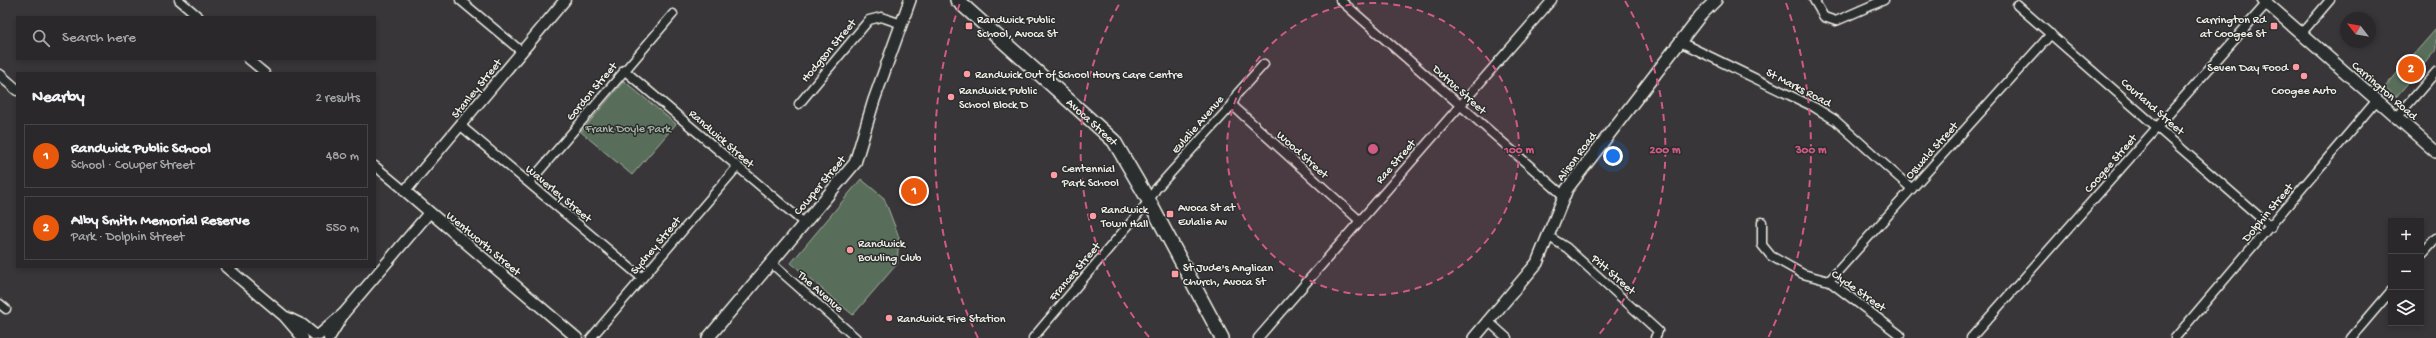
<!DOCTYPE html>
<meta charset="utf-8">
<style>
body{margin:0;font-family:"Gochi Hand",sans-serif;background:#363437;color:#f1f3f6}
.controls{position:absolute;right:12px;bottom:12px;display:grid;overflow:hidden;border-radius:0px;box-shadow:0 2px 6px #0003}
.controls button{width:36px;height:36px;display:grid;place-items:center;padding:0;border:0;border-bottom:1px solid #464447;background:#2a282b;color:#f1f3f6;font:20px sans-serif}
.compass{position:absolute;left:2340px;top:12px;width:36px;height:36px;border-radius:50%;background:#2a282b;box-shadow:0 2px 6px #0003;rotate:301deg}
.you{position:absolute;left:1613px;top:156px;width:14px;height:14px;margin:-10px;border:3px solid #fff;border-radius:50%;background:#1a73e8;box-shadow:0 0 0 6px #1a73e833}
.badge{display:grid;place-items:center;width:26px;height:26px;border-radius:50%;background:#ea580c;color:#fff;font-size:13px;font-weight:700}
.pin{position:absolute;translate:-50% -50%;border:2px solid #fff;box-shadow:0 1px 4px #0006}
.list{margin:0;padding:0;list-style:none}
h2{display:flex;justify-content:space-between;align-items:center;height:52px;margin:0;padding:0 16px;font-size:17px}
h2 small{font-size:13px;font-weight:400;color:#a5a6a9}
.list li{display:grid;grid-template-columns:26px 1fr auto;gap:12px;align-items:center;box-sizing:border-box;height:64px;margin:0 8px 8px;padding:0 8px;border:1px solid #464447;border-radius:0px}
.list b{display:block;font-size:15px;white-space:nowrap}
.list p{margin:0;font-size:13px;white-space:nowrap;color:#a5a6a9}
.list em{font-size:13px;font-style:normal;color:#a5a6a9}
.icon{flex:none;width:22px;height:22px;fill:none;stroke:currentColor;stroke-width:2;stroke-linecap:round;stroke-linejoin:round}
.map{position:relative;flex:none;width:2436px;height:338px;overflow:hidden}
.search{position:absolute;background:#2a282b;box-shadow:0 2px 6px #0003;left:16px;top:16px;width:360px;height:44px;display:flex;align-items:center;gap:10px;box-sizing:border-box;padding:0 14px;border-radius:0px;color:#a5a6a9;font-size:15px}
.panel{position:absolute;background:#2a282b;box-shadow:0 2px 6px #0003;left:16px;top:72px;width:360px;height:196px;border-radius:0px}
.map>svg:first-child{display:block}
.green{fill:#596e5a;stroke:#a6b0a1}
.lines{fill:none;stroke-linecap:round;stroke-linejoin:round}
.minor-casing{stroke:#f4f1e8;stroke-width:11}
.tertiary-casing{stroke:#f4f1e8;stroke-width:13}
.secondary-casing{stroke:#f4f1e8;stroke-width:14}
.primary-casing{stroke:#f4f1e8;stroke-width:16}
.minor{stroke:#2a2d2e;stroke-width:8}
.tertiary{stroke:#2a2d2e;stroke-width:10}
.secondary{stroke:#2a2d2e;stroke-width:11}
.primary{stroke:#2a2d2e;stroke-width:13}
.ring{fill:none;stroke:#d15985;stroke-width:2;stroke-dasharray:7 5}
.poi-dot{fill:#ff9aa2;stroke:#2a2d2e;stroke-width:1.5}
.labels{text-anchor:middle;stroke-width:3;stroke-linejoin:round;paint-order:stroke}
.poi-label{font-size:12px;fill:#f4f1e8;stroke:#2a2d2e;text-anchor:start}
.street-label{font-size:12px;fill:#f4f1e8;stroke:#2a2d2e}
.park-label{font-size:12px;fill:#aeb6a8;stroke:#2a2d2e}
.centre{fill:#d15985;stroke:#2a2d2e;stroke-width:2}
.ring-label{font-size:12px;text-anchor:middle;font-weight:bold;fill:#d15985;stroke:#2a2d2e;stroke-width:3;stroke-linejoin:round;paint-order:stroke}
</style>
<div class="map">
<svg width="2436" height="338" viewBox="0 0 2436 338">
<rect width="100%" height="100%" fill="#383639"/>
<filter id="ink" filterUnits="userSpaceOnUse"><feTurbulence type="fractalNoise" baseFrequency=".025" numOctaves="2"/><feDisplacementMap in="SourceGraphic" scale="8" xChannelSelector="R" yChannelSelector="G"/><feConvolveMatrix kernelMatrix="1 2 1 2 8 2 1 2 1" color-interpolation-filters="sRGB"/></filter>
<g filter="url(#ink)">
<path class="green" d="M2436,29V50L2396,97L2385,87Z
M624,81L676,124L632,175L581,132Z
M861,179L884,198L899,237L897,264L853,315L791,263Z"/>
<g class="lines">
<g class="minor-casing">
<path id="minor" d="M179,0L199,17
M460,0L522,52
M1340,0L1564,196
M1814,0L1824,17L1836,21L1884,0
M2017,5L2271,227
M2301,34L2330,0
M1680,42L1814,107L1835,120L1912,189
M248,59L265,73
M624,70L804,223
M799,104L869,20L881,17L902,24
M1232,105L1359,220
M2397,117L2436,72
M461,126L642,278
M375,166L405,191
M529,183L673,14
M1762,222V245L1771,256L1803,274L1829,281L1900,335
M1548,236L1567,248L1658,331L1655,338
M2421,255L2436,238
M771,263L856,338
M1829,281L2051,34
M0,304L6,309
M1488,321L1507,338
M591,338L737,167
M1033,338L1149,201L1156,189L1232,105L1237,94L1264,64
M1258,338L1552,0
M1971,338L2267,3
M2175,338L2377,100
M2351,338L2391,291"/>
</g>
<g class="tertiary-casing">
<path id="tertiary" d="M565,0L405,191L577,338
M0,75L17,90
M226,267L284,316L303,338
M286,317L303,325L315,335
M319,335L344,313L429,213
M329,338L343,315"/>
</g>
<g class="secondary-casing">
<path id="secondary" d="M2263,0L2436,152
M708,338L855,163L874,100L910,0
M1474,338L1537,263L1567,189L1700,16L1716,0"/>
</g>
<g class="primary-casing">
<g id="primary">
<path id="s1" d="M957,0L1114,141L1149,201L1222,338"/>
</g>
</g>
<use href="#minor" class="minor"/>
<use href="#tertiary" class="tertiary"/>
<use href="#secondary" class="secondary"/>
<use href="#primary" class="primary"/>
</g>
</g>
<circle cx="1373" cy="149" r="146" fill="#d15985" fill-opacity=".12"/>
<g class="ring">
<circle cx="1373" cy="149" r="146"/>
<path d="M1149 337A292 292 0 0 1 1121 1M1625 1A292 292 0 0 1 1597 337"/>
<path d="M978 338A438 438 0 0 1 960 3M1786 3A438 438 0 0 1 1768 338"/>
</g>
<g class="poi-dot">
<rect x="965" y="22" width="8" height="8" rx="2"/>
<rect x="2270" y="22" width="8" height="8" rx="2"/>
<circle cx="2296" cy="67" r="4"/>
<circle cx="967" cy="74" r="4"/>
<circle cx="2304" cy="76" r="4"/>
<circle cx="951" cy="97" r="4"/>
<circle cx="1054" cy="175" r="4"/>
<rect x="1166" y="210" width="8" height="8" rx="2"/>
<circle cx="1093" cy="216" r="4"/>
<circle cx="850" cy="250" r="4"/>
<rect x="1171" y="270" width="8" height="8" rx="2"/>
<circle cx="889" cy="318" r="4"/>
</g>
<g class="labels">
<g class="poi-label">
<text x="977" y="23">Randwick Public<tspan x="977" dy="14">School, Avoca St</tspan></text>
<text x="2266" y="23" text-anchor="end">Carrington Rd<tspan x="2266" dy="14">at Coogee St</tspan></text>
<text x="2288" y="71" text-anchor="end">Seven Day Food</text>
<text x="975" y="78">Randwick Out of School Hours Care Centre</text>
<text x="959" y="94">Randwick Public<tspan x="959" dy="14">School Block D</tspan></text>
<text x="2304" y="94" text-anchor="middle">Coogee Auto</text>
<text x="1062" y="172">Centennial<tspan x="1062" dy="14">Park School</tspan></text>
<text x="1178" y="211">Avoca St at<tspan x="1178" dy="14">Eulalie Av</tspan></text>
<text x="1101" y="213">Randwick<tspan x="1101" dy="14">Town Hall</tspan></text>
<text x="858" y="247">Randwick<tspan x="858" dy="14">Bowling Club</tspan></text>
<text x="1183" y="271">St Jude's Anglican<tspan x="1183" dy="14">Church, Avoca St</tspan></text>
<text x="897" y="322">Randwick Fire Station</text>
</g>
<g class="street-label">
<text transform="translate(828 50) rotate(-50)" y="4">Hodgson Street</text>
<text transform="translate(1799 87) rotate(27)" y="4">St Marks Road</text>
<text transform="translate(476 88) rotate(-51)" y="4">Stanley Street</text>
<text transform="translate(1460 89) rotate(42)" y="4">Dutruc Street</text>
<text transform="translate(2385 90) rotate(41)" y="4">Carrington Road</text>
<text transform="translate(591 91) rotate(-50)" y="4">Gordon Street</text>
<text transform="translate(2153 106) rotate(41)" y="4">Courland Street</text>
<text dy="4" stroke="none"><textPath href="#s1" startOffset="182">Avoca Street</textPath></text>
<text transform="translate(1197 124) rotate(-49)" y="4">Eulalie Avenue</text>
<text transform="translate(722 138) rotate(41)" y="4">Randwick Street</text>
<text transform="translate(1931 150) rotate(-48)" y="4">Oswald Street</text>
<text transform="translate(1303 154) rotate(42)" y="4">Wood Street</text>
<text transform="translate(1576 156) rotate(-53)" y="4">Alison Road</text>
<text transform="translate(1395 161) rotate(-49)" y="4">Rae Street</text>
<text transform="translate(2110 163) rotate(-49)" y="4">Coogee Street</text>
<text transform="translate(819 185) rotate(-50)" y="4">Cowper Street</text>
<text transform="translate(559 193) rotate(40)" y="4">Waverley Street</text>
<text transform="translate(2267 212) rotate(-50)" y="4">Dolphin Street</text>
<text transform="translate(484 243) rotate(40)" y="4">Wentworth Street</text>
<text transform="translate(655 245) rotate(-50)" y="4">Sydney Street</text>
<text transform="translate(1074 271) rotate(-50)" y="4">Frances Street</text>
<text transform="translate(1614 274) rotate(41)" y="4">Pitt Street</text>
<text transform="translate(1859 290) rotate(35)" y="4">Clyde Street</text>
<text transform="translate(821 291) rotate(41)" y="4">The Avenue</text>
</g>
<g class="park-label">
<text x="628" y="132">Frank Doyle Park</text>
</g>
</g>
<circle cx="1373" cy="149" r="6" class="centre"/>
<g class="ring-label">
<text x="1519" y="153">100 m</text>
<text x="1665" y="153">200 m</text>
<text x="1811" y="153">300 m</text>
</g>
</svg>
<div class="controls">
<button>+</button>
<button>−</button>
<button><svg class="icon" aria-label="layers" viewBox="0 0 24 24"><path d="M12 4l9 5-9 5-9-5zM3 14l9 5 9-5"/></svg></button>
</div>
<svg class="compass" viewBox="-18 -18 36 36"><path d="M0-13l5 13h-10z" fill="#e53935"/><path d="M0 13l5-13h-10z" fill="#a5a6a9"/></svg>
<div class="you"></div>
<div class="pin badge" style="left:914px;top:191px">1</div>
<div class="pin badge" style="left:2411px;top:69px">2</div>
<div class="search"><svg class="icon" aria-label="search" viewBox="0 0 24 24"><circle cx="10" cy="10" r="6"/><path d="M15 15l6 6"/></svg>Search here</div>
<section class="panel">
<h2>Nearby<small>2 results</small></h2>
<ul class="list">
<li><span class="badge">1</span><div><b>Randwick Public School</b><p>School · Cowper Street</p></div><em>480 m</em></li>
<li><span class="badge">2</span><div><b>Alby Smith Memorial Reserve</b><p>Park · Dolphin Street</p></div><em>550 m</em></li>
</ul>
</section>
</div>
